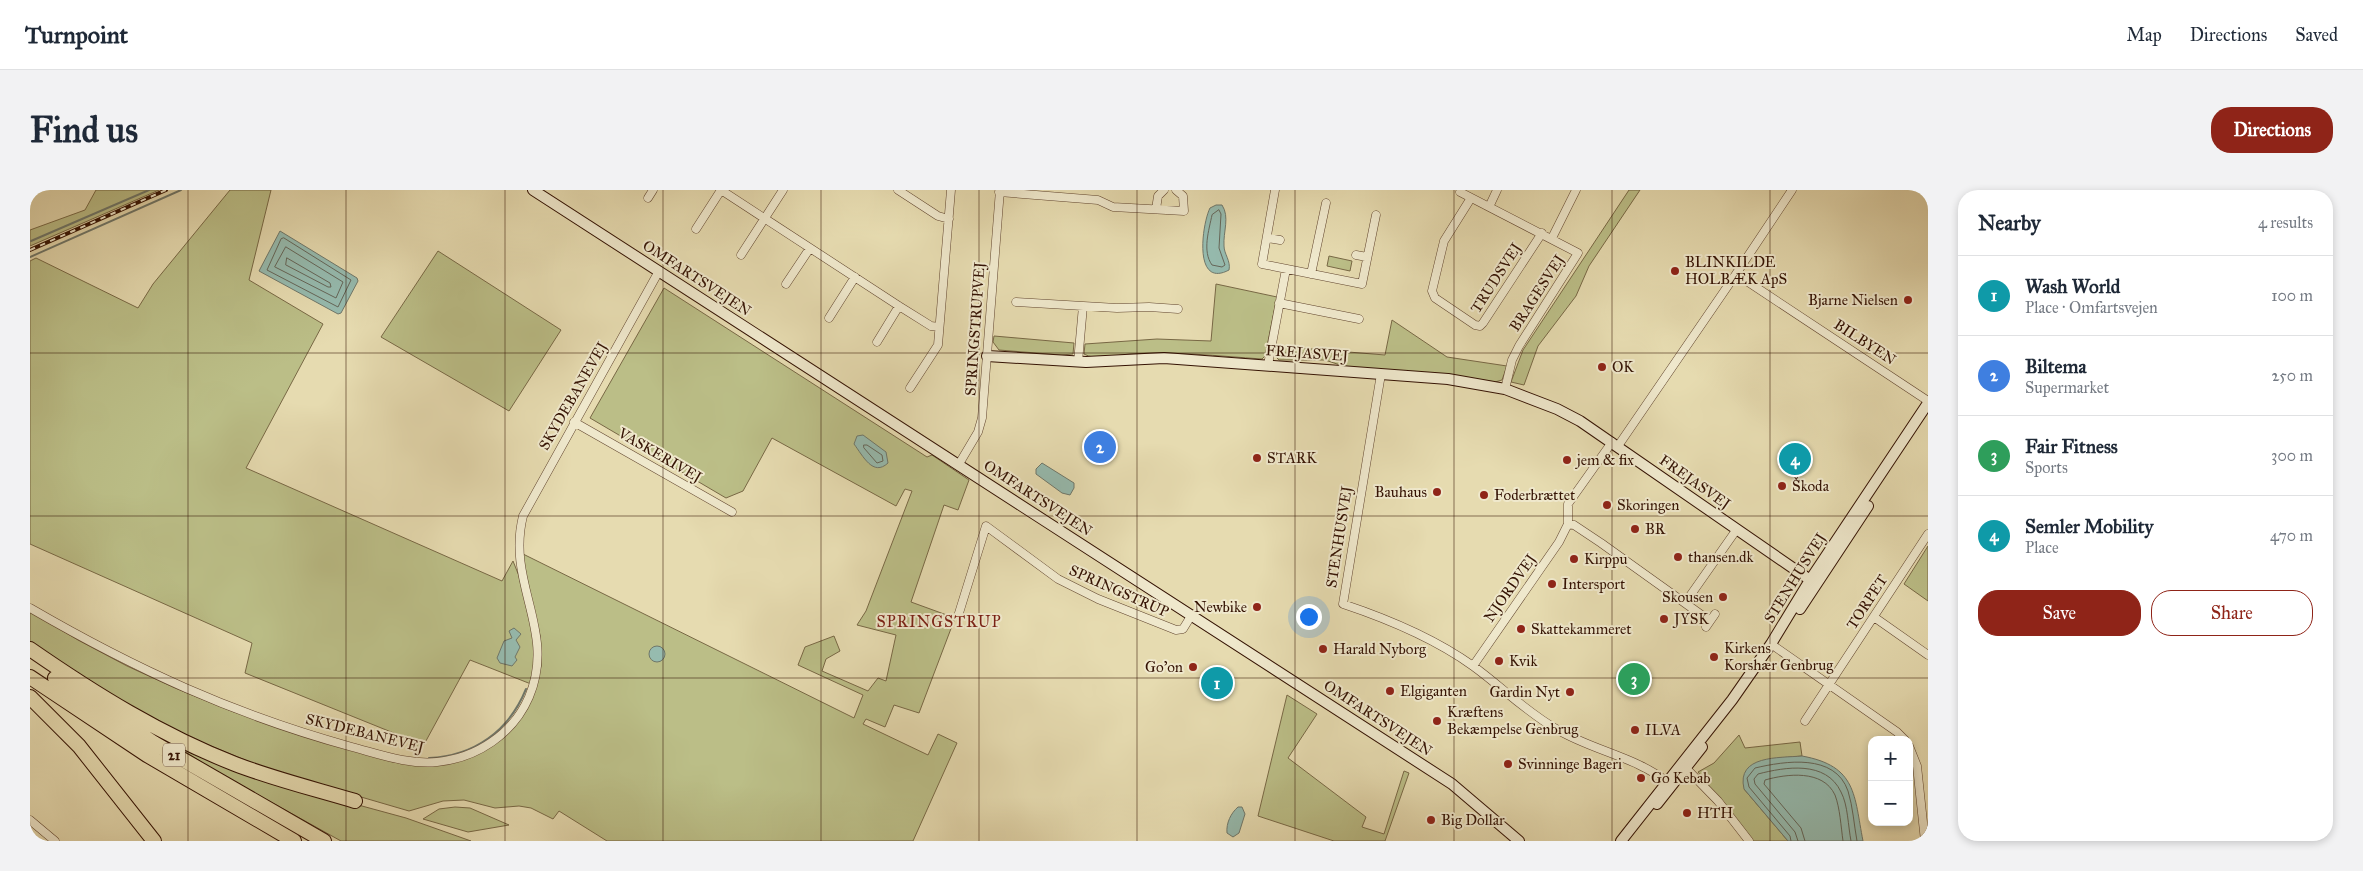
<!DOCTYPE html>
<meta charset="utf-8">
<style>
body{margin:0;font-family:"IM FELL Great Primer",serif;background:#f2f2f3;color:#1f2937}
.controls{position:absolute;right:15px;bottom:15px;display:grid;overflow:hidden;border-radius:10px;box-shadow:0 2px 8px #0003}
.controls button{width:45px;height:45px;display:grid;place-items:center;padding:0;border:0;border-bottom:1px solid #e0e1e3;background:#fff;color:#1f2937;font:25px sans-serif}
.you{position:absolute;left:1278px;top:426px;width:18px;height:18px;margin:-12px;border:4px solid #fff;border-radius:50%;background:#1a73e8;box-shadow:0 0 0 8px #1a73e833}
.badge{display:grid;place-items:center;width:32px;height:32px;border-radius:50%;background:#8f2418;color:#fff;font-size:16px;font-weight:700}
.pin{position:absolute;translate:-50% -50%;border:2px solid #fff;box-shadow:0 1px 5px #0006}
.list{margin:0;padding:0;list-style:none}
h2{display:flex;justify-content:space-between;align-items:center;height:65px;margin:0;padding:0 20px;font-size:21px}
h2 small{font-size:16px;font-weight:400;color:#747a83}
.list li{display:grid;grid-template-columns:32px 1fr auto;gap:15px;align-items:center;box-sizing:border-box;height:80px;padding:0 20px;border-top:1px solid #e0e1e3}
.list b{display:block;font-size:19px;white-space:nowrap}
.list p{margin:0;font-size:16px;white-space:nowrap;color:#747a83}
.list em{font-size:16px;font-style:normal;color:#747a83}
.actions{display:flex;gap:10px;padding:15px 20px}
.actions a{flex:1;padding:11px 0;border:1px solid #8f2418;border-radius:20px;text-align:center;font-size:18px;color:#8f2418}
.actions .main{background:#8f2418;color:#fff}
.map{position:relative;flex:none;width:1898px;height:651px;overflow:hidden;border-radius:20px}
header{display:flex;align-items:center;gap:30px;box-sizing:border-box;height:70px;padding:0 25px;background:#fff;border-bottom:1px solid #e0e1e3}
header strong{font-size:24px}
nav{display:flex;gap:28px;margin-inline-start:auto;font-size:18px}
.intro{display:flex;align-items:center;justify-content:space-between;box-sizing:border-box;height:120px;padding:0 30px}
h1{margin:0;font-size:35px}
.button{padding:12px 22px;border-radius:20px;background:#8f2418;color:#fff;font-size:18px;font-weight:700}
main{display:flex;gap:30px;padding:0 30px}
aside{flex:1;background:#fff;border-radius:20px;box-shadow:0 2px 8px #0003}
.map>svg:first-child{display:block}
.green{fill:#bbbe87;stroke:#786845}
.water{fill:#96bbaf;stroke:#6f776a}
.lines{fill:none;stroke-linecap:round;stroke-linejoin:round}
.shore{stroke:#656659;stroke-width:1}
.stream{stroke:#6f776a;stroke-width:2}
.street-casing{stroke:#60442e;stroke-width:9}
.secondary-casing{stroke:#341203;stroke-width:12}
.highway-casing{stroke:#341203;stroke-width:16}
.street{stroke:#efe8cc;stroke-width:8}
.secondary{stroke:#efe8cc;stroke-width:10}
.highway{stroke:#e6dbb0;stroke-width:14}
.rail-casing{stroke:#341203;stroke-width:4}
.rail{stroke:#efe8cc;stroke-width:2;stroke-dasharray:5.5;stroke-linecap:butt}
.grid{fill:none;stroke:#341203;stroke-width:1;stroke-opacity:0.55}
.poi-dot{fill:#8f2418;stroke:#efe8cc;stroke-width:2}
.labels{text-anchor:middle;stroke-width:4;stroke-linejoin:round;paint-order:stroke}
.shield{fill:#efe8cc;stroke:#6c523f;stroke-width:1}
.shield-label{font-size:14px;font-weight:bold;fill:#341203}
.poi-label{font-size:15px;fill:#341203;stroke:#efe8cc;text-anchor:start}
.street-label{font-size:15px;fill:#341203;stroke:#efe8cc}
.neighbourhood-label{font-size:16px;letter-spacing:1px;fill:#7a1f14;stroke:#efe8cc}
</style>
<header>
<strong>Turnpoint</strong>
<nav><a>Map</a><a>Directions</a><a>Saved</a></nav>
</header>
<div class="intro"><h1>Find us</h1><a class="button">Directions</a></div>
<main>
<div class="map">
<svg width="1898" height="651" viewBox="0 0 1898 651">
<rect width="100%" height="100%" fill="#e6dbb0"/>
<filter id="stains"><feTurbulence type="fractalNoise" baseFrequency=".004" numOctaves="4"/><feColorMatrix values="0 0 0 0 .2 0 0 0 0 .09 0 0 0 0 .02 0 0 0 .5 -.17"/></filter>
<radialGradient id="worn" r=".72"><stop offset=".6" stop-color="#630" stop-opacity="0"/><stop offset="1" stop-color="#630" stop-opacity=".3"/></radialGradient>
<path class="green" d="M66,0H129L0,56V40L55,20Z
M200,0H241L219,90L293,134L216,278L472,391L483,371L489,386L507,462L501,494L440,470L391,560H382L381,550L215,483L222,453L0,354V71L6,68L108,118L123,94Z
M1599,0H1610L1559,76L1546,106L1508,156L1494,195L1481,192L1493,160Z
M408,61L531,140L479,221L351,147Z
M1299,66L1322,71L1320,81L1297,76Z
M1186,94L1247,107L1235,166L1232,169C1188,166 1144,161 1100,164C1088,165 1065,171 1054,164L1055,154L1127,149L1181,151Z
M634,98L897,267L902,265L939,290L928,320L914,315L881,412L925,428L889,523L864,515L855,537L836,529L833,534L898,565L908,544L927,553L883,651H577L529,621L523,629L501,618L489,616L465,618L434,610L413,611L379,621L242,581L149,543L90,510L0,452V421L48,450L97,476L145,498L204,522L401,575L471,548L507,491L511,476L510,446L491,363L824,528L833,505L768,475L775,457L804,446L810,461L796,469L792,481L838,501L848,488L856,491L866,445L827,435L836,421L882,301L875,299L866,316L742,248L713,301L696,308L560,228Z
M1362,130L1417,167L1477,176L1472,190L1465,192L1414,184L1316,177L1295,170H1249L1244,165L1245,156L1355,165Z
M964,146L1044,153L1043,164L1031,165L969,160L963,152Z
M1898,356V411L1874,394Z
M1257,505L1287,524L1258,568L1336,627L1332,637L1354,644L1374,581L1379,583L1355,651H1304L1228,626Z
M108,533L266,598L376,628L441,651H311L194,586Z
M1709,545L1715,558L1770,552L1772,566L1749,568L1714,599L1758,651H1723L1668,582L1684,573Z
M425,617L440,618L479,635L438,642L393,629L409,619Z"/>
<path class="water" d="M1186,15H1192C1200,27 1193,42 1194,56C1194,64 1201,71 1199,80C1163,99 1172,34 1180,18Z
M250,41L327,88L328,91L311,123L308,124L229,81Z
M833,245L856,262L858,273C843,287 833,266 824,254L827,246Z
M1012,273L1044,293V298L1040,305L1032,303L1006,284V279Z
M484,438L491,444L486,450L490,457L485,467L487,470L482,476L470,473L467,468L474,451L482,448L479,441Z
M619 464a8 8 0 1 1 16 0a8 8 0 1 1-16 0Z
M1772,566C1827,576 1824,605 1833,651H1758L1714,599C1706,565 1749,568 1772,566Z
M1208,617H1212L1215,624L1209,643L1203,647L1197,643C1196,633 1201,623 1208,617Z"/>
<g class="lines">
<path class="shore" d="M1189,20L1191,24L1189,58L1195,75L1192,77L1182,75C1172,61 1179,40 1182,25Z
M254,48L321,90L308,117L237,80L251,49Z
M256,57L313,92L306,108L245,77Z
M257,68L300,93L301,97H298L256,75Z
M834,255H837L852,265L853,271L847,273L834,258Z
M1761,651L1760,646L1719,597L1717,588L1725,578C1755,571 1805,563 1818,601C1823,617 1824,635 1827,651
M1768,651L1765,642L1725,594L1724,589L1728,584C1755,577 1796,570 1811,602C1818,615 1818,636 1821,651
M1775,651L1771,638L1734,594L1735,590C1756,584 1793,579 1805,605C1810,618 1811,637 1813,651"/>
<path class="stream" d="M1,51L119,0
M0,67L151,0
M399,568C444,566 479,541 496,499"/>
<g class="street-casing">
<path id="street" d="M691,0L869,116L901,136L909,137
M868,0L908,26L919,29
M1245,0L1232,74L1332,94L1346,25
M969,2L1068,10L1083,17L1154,21L1153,6L1146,0
M1430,2L1548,63L1489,156L1482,170L1475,199
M618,8L623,0
M1441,8L1414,51L1402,101L1405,108L1445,135L1450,136L1453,133L1512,43
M1459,17L1467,0
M1126,19L1128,6L1134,0
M666,39L691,0
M1238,48L1250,50
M1522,48L1546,0
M711,65L753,0
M1326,65L1337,67
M1281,84L1296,13
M1706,84L1762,0
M756,94L780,58
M986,112L1087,118L1119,117L1148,119
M1249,113L1329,129
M799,128L825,87
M847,152L869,116
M1048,172L1053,116
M1238,175L1256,79
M1351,184L1313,414C1358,429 1404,448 1443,476C1472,497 1496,522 1528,540C1564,561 1607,567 1640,594
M880,198L908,155L921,0
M544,232L702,322
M1582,252L1538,314V334L1544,335L1571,353L1680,431
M1588,256L1706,84L1898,211
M929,274L948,242L952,228L970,0
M1655,413L1707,339
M0,418C105,479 205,525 322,557C349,564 379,575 407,572C447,568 483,544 499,507C527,441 476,394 493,326L629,81
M929,423L956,336L1028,389L1068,409L1146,440L1153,439L1161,426
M1844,427L1898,465
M1676,437L1685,424
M1741,454L1867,542L1875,550
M1443,476L1529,352L1538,334
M1775,531L1898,344
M1879,556L1887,576L1895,651
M1652,574L1688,611L1719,651
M0,630L25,651"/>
</g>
<g class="secondary-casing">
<path id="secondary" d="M503,0L1422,594L1489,651
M957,166L1056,172L1134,168L1418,189L1475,199L1527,219L1550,231L1786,394
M1770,419L1838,316
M1627,614L1672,557
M1591,651L1702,510L1741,454L1780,390L1898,213"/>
</g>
<g class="highway-casing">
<path id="highway" d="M0,459C65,504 131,545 205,574C244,589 285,599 325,611
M0,487L117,565L264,651
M25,488L124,553L294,651
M0,507L49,556L124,651"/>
</g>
<use href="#street" class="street"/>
<use href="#secondary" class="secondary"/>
<use href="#highway" class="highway"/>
<g class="rail-casing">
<path id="rail" d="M0,60L136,0"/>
</g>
<use href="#rail" class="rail"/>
</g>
<path class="grid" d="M158,0V651M316,0V651M475,0V651M633,0V651M791,0V651M949,0V651M1107,0V651M1265,0V651M1424,0V651M1582,0V651M1740,0V651M0,163H1898M0,326H1898M0,488H1898"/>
<g class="poi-dot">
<circle cx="1645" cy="81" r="5"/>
<circle cx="1878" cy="110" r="5"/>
<circle cx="1572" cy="177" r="5"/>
<circle cx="1227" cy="268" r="5"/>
<circle cx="1537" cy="270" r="5"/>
<circle cx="1752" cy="296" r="5"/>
<circle cx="1407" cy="302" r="5"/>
<circle cx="1454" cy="305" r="5"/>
<circle cx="1577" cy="315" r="5"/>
<circle cx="1605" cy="339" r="5"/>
<circle cx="1648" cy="367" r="5"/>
<circle cx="1544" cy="369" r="5"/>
<circle cx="1522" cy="394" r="5"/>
<circle cx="1693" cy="407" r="5"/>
<circle cx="1227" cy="417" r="5"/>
<circle cx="1634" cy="429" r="5"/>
<circle cx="1491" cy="439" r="5"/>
<circle cx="1293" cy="459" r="5"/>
<circle cx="1684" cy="467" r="5"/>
<circle cx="1469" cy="471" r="5"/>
<circle cx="1163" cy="477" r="5"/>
<circle cx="1360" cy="501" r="5"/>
<circle cx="1540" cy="502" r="5"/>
<circle cx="1407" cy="531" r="5"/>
<circle cx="1605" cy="540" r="5"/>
<circle cx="1478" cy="574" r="5"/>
<circle cx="1611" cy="588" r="5"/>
<circle cx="1657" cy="623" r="5"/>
<circle cx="1401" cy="630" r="5"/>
</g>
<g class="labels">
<rect class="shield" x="133" y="553.5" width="22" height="23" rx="4"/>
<g class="shield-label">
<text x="144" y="570">21</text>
</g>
<g class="poi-label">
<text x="1655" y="77">BLINKILDE<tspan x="1655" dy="17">HOLBÆK ApS</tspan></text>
<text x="1868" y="115" text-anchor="end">Bjarne Nielsen</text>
<text x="1582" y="182">OK</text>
<text x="1237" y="273">STARK</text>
<text x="1547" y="275">jem &amp; fix</text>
<text x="1762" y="301">Škoda</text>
<text x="1397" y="307" text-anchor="end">Bauhaus</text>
<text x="1464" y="310">Foderbrættet</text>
<text x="1587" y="320">Skoringen</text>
<text x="1615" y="344">BR</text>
<text x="1658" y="372">thansen.dk</text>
<text x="1554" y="374">Kirppu</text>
<text x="1532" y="399">Intersport</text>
<text x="1683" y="412" text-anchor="end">Skousen</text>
<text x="1217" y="422" text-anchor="end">Newbike</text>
<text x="1644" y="434">JYSK</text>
<text x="1501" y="444">Skattekammeret</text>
<text x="1694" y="463">Kirkens<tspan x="1694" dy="17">Korshær Genbrug</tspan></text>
<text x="1303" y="464">Harald Nyborg</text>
<text x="1479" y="476">Kvik</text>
<text x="1153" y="482" text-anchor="end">Go'on</text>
<text x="1370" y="506">Elgiganten</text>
<text x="1530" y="507" text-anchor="end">Gardin Nyt</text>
<text x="1417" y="527">Kræftens<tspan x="1417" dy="17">Bekæmpelse Genbrug</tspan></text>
<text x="1615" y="545">ILVA</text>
<text x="1488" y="579">Svinninge Bageri</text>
<text x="1621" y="593">Go Kebab</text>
<text x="1667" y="628">HTH</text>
<text x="1411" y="635">Big Dollar</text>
</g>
<g class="street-label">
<text transform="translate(667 88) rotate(33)" y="5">OMFARTSVEJEN</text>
<text transform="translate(1466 88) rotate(-57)" y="5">TRUDSVEJ</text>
<text transform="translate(1507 103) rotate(-57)" y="5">BRAGESVEJ</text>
<text transform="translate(945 139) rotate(-86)" y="5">SPRINGSTRUPVEJ</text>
<text transform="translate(1835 152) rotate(33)" y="5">BILBYEN</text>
<text transform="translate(1277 163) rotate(4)" y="5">FREJASVEJ</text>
<text transform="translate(543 206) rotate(-60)" y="5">SKYDEBANEVEJ</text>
<text transform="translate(630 265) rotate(30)" y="5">VASKERIVEJ</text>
<text transform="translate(1665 292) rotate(35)" y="5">FREJASVEJ</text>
<text transform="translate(1008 308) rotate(33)" y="5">OMFARTSVEJEN</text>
<text transform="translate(1309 347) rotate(-81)" y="5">STENHUSVEJ</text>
<text transform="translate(1765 388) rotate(-58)" y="5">STENHUSVEJ</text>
<text transform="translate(1480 398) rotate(-55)" y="5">NJORDVEJ</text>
<text transform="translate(1089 401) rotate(24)" y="5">SPRINGSTRUP</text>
<text transform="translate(1837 412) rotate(-57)" y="5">TORPET</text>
<text transform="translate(1348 528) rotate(33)" y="5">OMFARTSVEJEN</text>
<text transform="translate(335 543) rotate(14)" y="5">SKYDEBANEVEJ</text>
</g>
<g class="neighbourhood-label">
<text x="909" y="437">SPRINGSTRUP</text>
</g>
</g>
<rect width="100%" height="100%" filter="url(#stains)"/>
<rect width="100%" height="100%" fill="url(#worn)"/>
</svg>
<div class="controls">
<button>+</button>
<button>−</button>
</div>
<div class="you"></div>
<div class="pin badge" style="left:1187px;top:493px;background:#0f9aa8">1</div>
<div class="pin badge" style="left:1070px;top:257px;background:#3f7fe0">2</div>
<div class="pin badge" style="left:1604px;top:489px;background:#2e9e5b">3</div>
<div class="pin badge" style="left:1765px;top:269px;background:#0f9aa8">4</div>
</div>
<aside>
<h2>Nearby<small>4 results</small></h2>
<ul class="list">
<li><span class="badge" style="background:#0f9aa8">1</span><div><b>Wash World</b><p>Place · Omfartsvejen</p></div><em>100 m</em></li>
<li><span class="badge" style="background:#3f7fe0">2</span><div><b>Biltema</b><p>Supermarket</p></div><em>250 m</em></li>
<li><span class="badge" style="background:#2e9e5b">3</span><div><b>Fair Fitness</b><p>Sports</p></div><em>300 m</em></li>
<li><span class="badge" style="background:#0f9aa8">4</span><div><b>Semler Mobility</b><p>Place</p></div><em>470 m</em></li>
</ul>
<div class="actions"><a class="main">Save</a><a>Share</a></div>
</aside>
</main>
